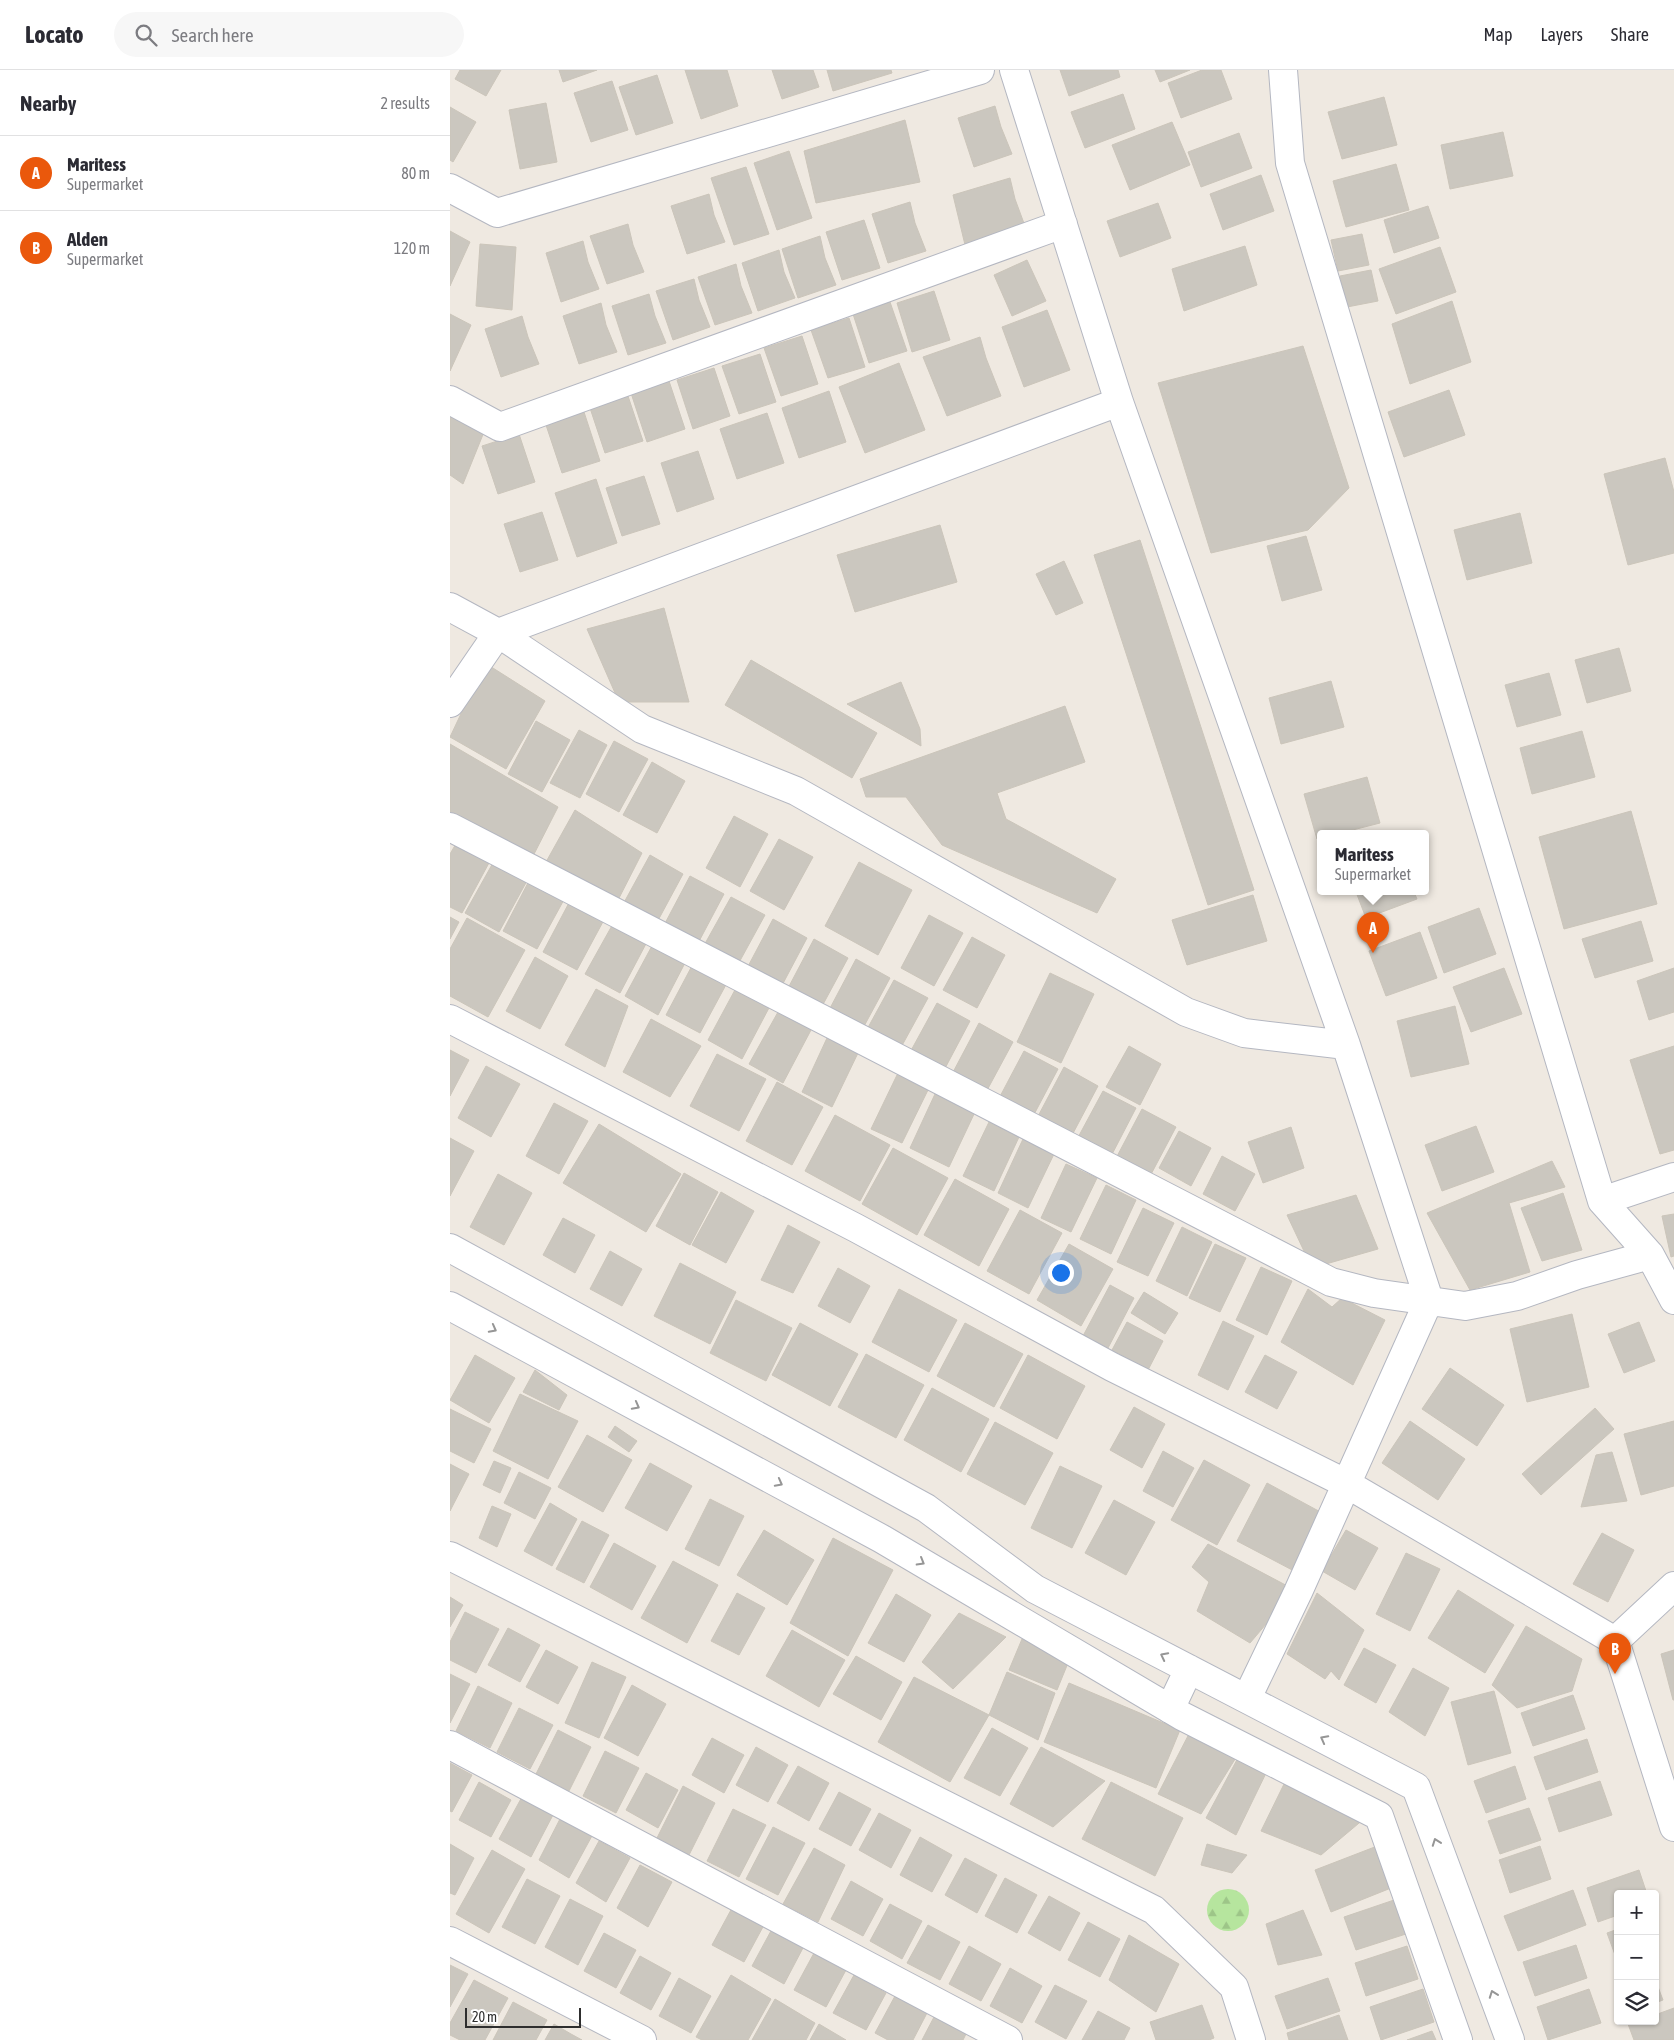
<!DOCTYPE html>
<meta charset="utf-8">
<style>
body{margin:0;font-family:"Asap Condensed",sans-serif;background:#f7f7f7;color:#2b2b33}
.controls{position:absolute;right:15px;bottom:15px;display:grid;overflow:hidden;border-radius:5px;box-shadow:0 1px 4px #0004}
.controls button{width:45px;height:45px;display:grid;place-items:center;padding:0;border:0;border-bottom:1px solid #e1e1e2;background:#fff;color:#2b2b33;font:25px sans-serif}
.scale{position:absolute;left:15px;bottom:12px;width:116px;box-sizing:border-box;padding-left:5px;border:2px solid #2e2e2e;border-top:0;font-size:14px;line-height:18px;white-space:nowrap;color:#2e2e2e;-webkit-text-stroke:4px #fff;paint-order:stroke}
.you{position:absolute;left:610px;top:1202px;width:18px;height:18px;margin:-12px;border:4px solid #fff;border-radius:50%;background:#1a73e8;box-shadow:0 0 0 8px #1a73e833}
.badge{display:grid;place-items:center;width:32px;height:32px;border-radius:50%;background:#ea580c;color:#fff;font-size:16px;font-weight:700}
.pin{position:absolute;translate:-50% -41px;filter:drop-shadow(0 1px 2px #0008)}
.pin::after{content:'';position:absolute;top:26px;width:18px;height:15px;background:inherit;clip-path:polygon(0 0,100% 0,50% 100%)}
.popup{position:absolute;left:867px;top:760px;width:112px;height:65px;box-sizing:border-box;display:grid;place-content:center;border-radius:5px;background:#fff;filter:drop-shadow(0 1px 4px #0005);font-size:16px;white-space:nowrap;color:#7c7c81}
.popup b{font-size:19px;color:#2b2b33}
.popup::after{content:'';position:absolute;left:50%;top:100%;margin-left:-10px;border:10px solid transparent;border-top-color:#fff}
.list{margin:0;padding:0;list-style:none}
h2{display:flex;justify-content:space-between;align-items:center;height:65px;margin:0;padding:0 20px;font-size:21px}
h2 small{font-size:16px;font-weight:400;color:#7c7c81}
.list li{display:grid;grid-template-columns:32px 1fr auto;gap:15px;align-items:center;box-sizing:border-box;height:75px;padding:0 20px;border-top:1px solid #e1e1e2}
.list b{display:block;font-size:19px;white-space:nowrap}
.list p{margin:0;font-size:16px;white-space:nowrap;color:#7c7c81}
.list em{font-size:16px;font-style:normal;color:#7c7c81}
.icon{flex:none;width:28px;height:28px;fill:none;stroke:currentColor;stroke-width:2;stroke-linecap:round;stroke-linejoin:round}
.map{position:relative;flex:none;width:1224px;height:1970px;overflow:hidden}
header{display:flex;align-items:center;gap:30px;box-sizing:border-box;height:70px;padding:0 25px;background:#fff;border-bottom:1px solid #e1e1e2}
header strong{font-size:24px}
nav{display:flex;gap:28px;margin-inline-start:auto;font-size:18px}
.search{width:350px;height:45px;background:#f7f7f7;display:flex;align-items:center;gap:12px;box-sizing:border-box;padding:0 18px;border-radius:28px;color:#7c7c81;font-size:19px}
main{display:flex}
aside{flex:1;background:#fff}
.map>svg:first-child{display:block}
.forest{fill:url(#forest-firs)}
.building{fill:#cbc7bf;stroke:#cbc5ba}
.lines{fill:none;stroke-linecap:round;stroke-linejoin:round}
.minor-casing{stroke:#b4b7c1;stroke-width:30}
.minor{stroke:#fff;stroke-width:28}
.oneway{stroke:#969696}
</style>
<header>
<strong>Locato</strong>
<div class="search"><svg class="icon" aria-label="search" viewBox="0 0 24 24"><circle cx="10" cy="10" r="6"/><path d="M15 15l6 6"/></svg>Search here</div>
<nav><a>Map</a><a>Layers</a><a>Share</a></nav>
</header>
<main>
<aside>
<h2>Nearby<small>2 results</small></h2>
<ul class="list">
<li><span class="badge">A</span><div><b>Maritess</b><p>Supermarket</p></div><em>80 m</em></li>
<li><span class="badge">B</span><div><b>Alden</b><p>Supermarket</p></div><em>120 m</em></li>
</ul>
</aside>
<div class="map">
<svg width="1224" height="1970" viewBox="0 0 1224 1970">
<defs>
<pattern id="forest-firs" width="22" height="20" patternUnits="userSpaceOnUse" patternTransform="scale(1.25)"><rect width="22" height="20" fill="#b6e59e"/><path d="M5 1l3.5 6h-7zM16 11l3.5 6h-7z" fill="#9dc588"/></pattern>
</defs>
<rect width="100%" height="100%" fill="#efe9e1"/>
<path class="forest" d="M757 1840a21 21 0 1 1 42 0a21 21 0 1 1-42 0Z"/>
<path class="building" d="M10,0H51L36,26L5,9Z
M109,0H147L113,12Z
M235,0H277L288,36L251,49Z
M322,0H363L369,17L332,29Z
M377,0H441L442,3L383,21Z
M610,0H668L670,7L619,26Z
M705,0H740L710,12Z
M752,0H771L782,29L731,48L718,13Z
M207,5L223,53L186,65L169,17Z
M162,11L178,60L141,72L124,23Z
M673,24L685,59L635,78L621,42Z
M934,27L947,75L892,89L878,42Z
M96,33L107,92L70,99L59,40Z
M545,36L551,57L562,84L524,97L508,48Z
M0,37L26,52L3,92L0,90Z
M455,50L470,112L366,133L354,81Z
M722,52L740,95L680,120L662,75Z
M1053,62L1063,106L1000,119L991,75Z
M789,63L802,98L751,117L738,82Z
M339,81L362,148L327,160L304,93Z
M946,94L959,140L896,157L883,111Z
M296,97L319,164L284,175L261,108Z
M811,105L824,141L773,160L760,124Z
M560,108L565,129L575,156L516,179L503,125Z
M259,124L264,145L275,172L237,184L221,136Z
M460,132L465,153L476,181L438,193L422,144Z
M708,133L721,168L670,187L657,151Z
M978,136L989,168L944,183L934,150Z
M414,150L430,198L392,210L376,162Z
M178,154L183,175L194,202L157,214L140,166Z
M0,161L20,172L0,216Z
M912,164L919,195L888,201L881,170Z
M370,166L375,188L386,215L348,228L332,179Z
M133,171L138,192L149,219L111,232L96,183Z
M30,174L66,177L62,240L26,236Z
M795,176L807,215L734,241L722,199Z
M990,177L1006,222L946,244L929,199Z
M329,180L334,202L345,228L308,241L292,193Z
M577,190L596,231L562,246L544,205Z
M286,194L291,216L302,243L265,255L248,207Z
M921,200L928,231L897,237L890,206Z
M244,209L249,230L260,257L223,270L206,221Z
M484,221L500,270L462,282L447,233Z
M199,224L205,246L216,273L178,285L162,236Z
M1002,231L1021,292L960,314L942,254Z
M440,232L457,281L419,293L403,244Z
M151,233L156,255L167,282L129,294L113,246Z
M597,240L620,300L574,317L552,257Z
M0,244L21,255L0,301Z
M72,246L78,267L89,294L51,307L35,259Z
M399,248L415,297L378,308L361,260Z
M352,266L368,314L331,326L314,278Z
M530,267L536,288L551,326L497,346L473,287Z
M853,276L899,418L858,460L761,483L708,313Z
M310,284L326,332L289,344L272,296Z
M449,293L475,360L415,383L389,317Z
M264,298L280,346L243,359L227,310Z
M219,311L235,359L197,372L181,323Z
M999,320L1015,365L954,387L938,342Z
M379,321L396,372L349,388L332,338Z
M177,323L193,371L155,383L139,335Z
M134,342L150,391L112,403L96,355Z
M317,343L334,393L287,409L270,359Z
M0,345L36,357L13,414L0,405Z
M69,364L85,412L48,424L32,376Z
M248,381L264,429L227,442L211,393Z
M1215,388L1224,422V483L1178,495L1154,404Z
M194,406L210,454L172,466L156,418Z
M146,409L167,473L127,487L105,423Z
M92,442L108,490L70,502L54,454Z
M1070,443L1082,493L1017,510L1004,460Z
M490,455L507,512L405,542L387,485Z
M856,466L872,520L832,531L817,476Z
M690,470L804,820L758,835L644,485Z
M614,491L633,533L606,545L586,504Z
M214,538L239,632H169L137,559Z
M1169,578L1181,621L1137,633L1125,590Z
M301,590L427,663L402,708L275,635Z
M35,593L95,631L56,699L0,667Z
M1099,603L1111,645L1067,657L1055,615Z
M881,611L894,657L831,674L819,628Z
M451,612L470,659L471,676L397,634Z
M615,636L635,692L547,723L556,749L666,809L647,843L492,775L456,727H416L410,709Z
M86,651L120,670L92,722L58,704Z
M129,660L157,675L130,728L100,713Z
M1132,661L1145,707L1082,724L1070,678Z
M164,671L198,689L169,742L136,724Z
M0,674L108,737L81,790L0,743Z
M202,692L235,711L207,763L173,745Z
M917,707L930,753L887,764H870V769H867L854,724Z
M125,740L192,783L166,834L96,792Z
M1181,741L1207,834L1114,859L1089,767Z
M284,746L318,764L290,817L256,798Z
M329,769L363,787L334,840L300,821Z
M7,772L40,791L12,843L0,837V784Z
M200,785L233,804L205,856L171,838Z
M44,791L78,809L49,862L15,843Z
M409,792L462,820L428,885L375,856Z
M240,806L274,824L246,877L212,859Z
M81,807L116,826L87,879L53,861Z
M906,822H964L967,829L916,848Z
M803,825L817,871L737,895L722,850Z
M281,827L315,845L286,898L252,879Z
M121,829L155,848L127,900L93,882Z
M1029,838L1046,884L994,903L978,857Z
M479,845L513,863L484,916L451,898Z
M0,847L9,852L0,869Z
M17,848L75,880L38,947L0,926V879Z
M323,849L357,868L329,921L295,902Z
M1191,851L1203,891L1145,908L1132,869Z
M164,852L198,870L170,923L135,904Z
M970,862L987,908L936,926L919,881Z
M522,867L555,885L527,938L493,920Z
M364,869L398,888L370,940L336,922Z
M203,874L236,891L208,945L175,926Z
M85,887L118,906L90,959L56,941Z
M406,889L440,908L412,960L378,942Z
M244,892L278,911L250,963L216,945Z
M1054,898L1072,944L1021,962L1003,917Z
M1224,898V942L1199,950L1187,911Z
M600,903L644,924L611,993L567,972Z
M444,910L478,928L449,981L415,963Z
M286,918L320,936L292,989L258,970Z
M146,919L178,936L155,997L115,975Z
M487,933L520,951L492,1004L458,986Z
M1005,936L1019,994L961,1007L947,951Z
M328,942L361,960L333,1013L299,994Z
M201,949L251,976L220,1027L173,1002Z
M529,953L563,972L535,1024L501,1006Z
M377,968L408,983L382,1037L352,1022Z
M679,976L711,994L690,1035L656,1017Z
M1224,976V1080L1210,1084L1180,990Z
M0,980L19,990L0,1026Z
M574,981L608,999L580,1052L546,1034Z
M267,984L316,1009L289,1061L240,1036Z
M36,996L70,1014L41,1067L8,1048Z
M614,997L648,1016L620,1069L586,1050Z
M447,1005L478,1020L452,1073L421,1059Z
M327,1012L373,1037L342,1095L296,1071Z
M653,1021L686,1038L658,1092L625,1073Z
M485,1024L525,1042L499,1097L460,1078Z
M104,1033L138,1051L109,1104L76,1086Z
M692,1039L726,1057L698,1110L664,1092Z
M385,1045L440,1075L410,1131L355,1101Z
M539,1052L569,1067L544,1121L513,1106Z
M149,1054L231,1104L196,1162L113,1113Z
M1026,1056L1044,1102L992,1121L975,1075Z
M841,1057L854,1098L813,1113L798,1072Z
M729,1061L761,1078L741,1116L709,1098Z
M0,1068L24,1081L0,1126Z
M573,1069L604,1084L578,1138L548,1123Z
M443,1078L498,1108L467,1165L412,1134Z
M772,1086L805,1104L785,1141L753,1124Z
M1102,1091L1115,1117L1059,1133L1080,1202L1020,1220L977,1143Z
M616,1094L647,1108L621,1162L591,1148Z
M234,1103L268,1122L240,1175L206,1156Z
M48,1104L82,1123L54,1175L20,1157Z
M505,1109L559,1139L529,1196L474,1165Z
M656,1115L686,1130L661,1184L630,1169Z
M271,1122L304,1141L276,1193L242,1175Z
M1113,1123L1132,1180L1092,1191L1071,1138Z
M906,1125L928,1179L862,1198L837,1145Z
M693,1138L724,1153L698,1206L667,1192Z
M570,1140L612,1163L579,1224L537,1201Z
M1224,1144V1186L1221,1187L1212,1146Z
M113,1148L145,1165L125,1203L93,1185Z
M338,1155L370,1172L343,1223L311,1210Z
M732,1157L762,1172L737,1226L706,1211Z
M619,1174L663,1199L631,1256L587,1230Z
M765,1174L796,1188L770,1242L739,1228Z
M160,1181L192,1199L172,1236L140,1219Z
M230,1193L286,1222L260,1274L204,1246Z
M811,1197L842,1211L817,1265L786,1250Z
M388,1198L420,1216L400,1253L368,1236Z
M660,1215L684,1228L658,1278L633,1266Z
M449,1219L507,1250L479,1302L422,1272Z
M858,1219L882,1237L892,1228L935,1250L903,1315L831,1272Z
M694,1222L728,1243L715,1264L681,1243Z
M286,1230L342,1258L316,1311L260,1283Z
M1122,1244L1139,1317L1077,1332L1060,1259Z
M773,1251L804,1266L778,1320L748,1305Z
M677,1252L713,1271L698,1300L662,1280Z
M1189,1252L1205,1291L1174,1303L1158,1264Z
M350,1253L408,1284L380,1336L322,1305Z
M515,1253L573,1284L544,1337L487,1306Z
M416,1284L474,1315L446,1368L388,1337Z
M25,1285L65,1308L39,1353L0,1330Z
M578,1285L635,1316L607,1369L550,1338Z
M815,1285L847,1302L827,1339L795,1322Z
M1000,1298L1054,1335L1027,1376L972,1339Z
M85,1300L117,1325L109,1340L73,1322Z
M482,1318L539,1349L511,1402L454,1370Z
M70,1324L128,1351L98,1409L43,1381Z
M684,1337L715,1354L692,1398L660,1380Z
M1145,1338L1164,1359L1091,1425L1072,1404Z
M0,1339L41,1359L24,1393L0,1381Z
M960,1351L1015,1389L988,1430L932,1393Z
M1224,1351V1416L1191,1425L1174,1364Z
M545,1352L603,1383L575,1435L517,1404Z
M165,1356L187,1371L179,1382L158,1367Z
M137,1365L182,1390L153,1442L108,1417Z
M713,1381L744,1398L723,1437L693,1421Z
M1162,1382L1177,1431L1131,1437L1146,1385Z
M754,1390L800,1415L767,1475L721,1450Z
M44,1391L61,1398L50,1423L33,1415Z
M200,1393L242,1416L217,1461L175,1438Z
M0,1394L19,1404L0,1441Z
M610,1396L652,1416L622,1478L581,1458Z
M69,1402L101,1418L85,1449L54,1433Z
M817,1413L876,1445L846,1502L787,1471Z
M260,1429L294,1446L269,1496L235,1479Z
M664,1430L705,1452L676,1505L635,1483Z
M100,1433L127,1449L102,1496L74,1481Z
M42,1436L61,1444L47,1477L29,1468Z
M132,1451L159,1465L134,1513L106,1499Z
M314,1460L364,1490L337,1535L287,1505Z
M896,1460L928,1478L905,1520L872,1501Z
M1152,1463L1184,1480L1158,1532L1123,1514Z
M383,1468L443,1500L398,1586L340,1553Z
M164,1473L206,1496L182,1540L140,1517Z
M758,1474L845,1520L800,1573L747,1541L759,1512L742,1497Z
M956,1483L990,1499L960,1561L926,1544Z
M223,1491L268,1515L237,1573L191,1548Z
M1008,1520L1064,1555L1035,1603L978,1568Z
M287,1523L315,1538L289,1585L261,1571Z
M867,1523L914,1560L889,1610L881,1601L875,1609L837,1584Z
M446,1524L481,1545L454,1592L418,1573Z
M0,1527L13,1535L0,1557Z
M15,1542L49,1559L26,1603L0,1590V1572Z
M509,1543L556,1567L503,1619L472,1592Z
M1076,1556L1132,1589L1122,1621L1067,1638L1042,1615Z
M58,1558L90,1575L70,1612L38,1595Z
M342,1560L395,1590L369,1637L316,1606Z
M572,1569L618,1593L607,1620L559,1600Z
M914,1578L946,1595L926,1633L894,1615Z
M96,1580L128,1597L108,1634L76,1617Z
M1224,1580V1630H1223L1211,1584Z
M406,1586L452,1612L431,1650L383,1624Z
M142,1592L176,1607L149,1668L115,1653Z
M963,1598L999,1618L975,1666L939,1642Z
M557,1602L605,1623L588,1670L539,1645Z
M0,1604L20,1614L0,1653Z
M464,1607L539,1645L500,1712L428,1672Z
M619,1613L730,1660L706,1718L594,1672Z
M182,1615L216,1634L188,1686L154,1668Z
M28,1616L62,1633L40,1678L6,1661Z
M1044,1621L1061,1683L1018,1695L1001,1632Z
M1123,1625L1135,1659L1083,1676L1071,1643Z
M69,1638L103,1655L80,1699L47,1682Z
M542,1658L578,1678L550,1726L514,1708Z
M108,1660L141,1677L119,1721L86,1704Z
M741,1660L787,1686L751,1744L708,1724Z
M262,1668L294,1685L274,1723L242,1705Z
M1137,1669L1148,1702L1096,1720L1084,1687Z
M306,1677L338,1695L318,1732L286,1715Z
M591,1677L655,1711L603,1757L560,1734Z
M155,1681L189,1698L166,1743L133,1726Z
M790,1684L819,1697L786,1765L756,1748Z
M0,1693L22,1705L2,1742L0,1741Z
M348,1696L379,1713L359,1751L327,1733Z
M1065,1696L1076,1729L1036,1743L1024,1711Z
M196,1703L228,1720L208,1758L176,1740Z
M836,1710L921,1743L871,1785L811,1761Z
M1150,1711L1162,1745L1109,1762L1098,1728Z
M29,1712L61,1730L41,1767L9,1750Z
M661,1712L733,1748L705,1806L632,1769Z
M233,1716L265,1733L239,1785L207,1768Z
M389,1722L421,1739L401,1776L369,1759Z
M73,1725L104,1743L81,1787L49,1769Z
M1079,1738L1091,1770L1050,1784L1038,1751Z
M283,1739L316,1755L289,1807L257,1791Z
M429,1743L461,1760L441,1798L409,1780Z
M111,1747L143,1764L119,1808L89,1790Z
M323,1757L355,1773L328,1825L296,1809Z
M470,1767L502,1785L482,1822L450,1805Z
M149,1771L180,1788L156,1832L126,1813Z
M935,1773L951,1814L881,1842L865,1800Z
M0,1774L24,1788L5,1825L0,1823Z
M757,1774L797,1785L782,1803L751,1795Z
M1090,1776L1101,1809L1060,1823L1049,1790Z
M364,1778L395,1795L368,1852L333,1834Z
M42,1780L75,1799L39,1863L6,1844Z
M515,1788L547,1805L527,1843L495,1825Z
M190,1795L222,1812L198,1857L167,1838Z
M1189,1800L1197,1824H1168V1845L1148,1852L1137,1818Z
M555,1808L587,1825L567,1863L535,1846Z
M77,1809L110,1826L85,1874L52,1857Z
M401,1811L433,1829L413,1866L381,1849Z
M1123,1820L1136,1855L1068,1881L1054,1846Z
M599,1826L630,1843L610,1881L578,1863Z
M120,1829L153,1846L128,1895L95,1877Z
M947,1829L959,1863L906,1880L894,1847Z
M440,1834L472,1851L452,1889L420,1871Z
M282,1838L314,1855L294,1892L262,1875Z
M853,1840L872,1885L828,1895L816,1854Z
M638,1852L670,1869L650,1907L618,1890Z
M478,1855L510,1872L490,1910L457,1893Z
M322,1859L354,1876L334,1914L302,1896Z
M1168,1859V1893L1157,1863Z
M154,1863L186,1880L166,1918L134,1901Z
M679,1865L729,1894L706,1942L659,1910Z
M1126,1875L1137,1908L1085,1926L1073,1892Z
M519,1876L551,1894L531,1931L499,1914Z
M957,1876L968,1909L916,1926L905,1893Z
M364,1883L396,1900L376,1937L344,1920Z
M190,1886L221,1903L201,1940L170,1923Z
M0,1895L18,1904L0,1937Z
M560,1898L592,1916L572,1953L540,1936Z
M281,1905L321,1929L298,1970H252L246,1967Z
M404,1905L436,1923L416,1960L383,1943Z
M229,1908L261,1926L241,1963L209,1946Z
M878,1908L890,1941L837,1959L825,1926Z
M1205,1909L1213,1930L1205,1933Z
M24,1910L58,1928L35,1970H10L0,1965V1953Z
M605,1915L637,1931L616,1969L585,1952Z
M973,1919L984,1952L931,1970L920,1937Z
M1139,1919L1151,1953L1098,1970L1087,1937Z
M445,1926L477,1943L463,1970H438L425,1963Z
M325,1929L365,1953L356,1970H302Z
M63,1932L97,1950L86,1970H43Z
M752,1935L764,1968L759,1970H706L700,1952Z
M1224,1938V1970H1184L1178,1954L1186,1951H1205V1945Z
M648,1941L680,1958L674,1970H632Z
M889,1945L898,1970H839L837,1963Z
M484,1947L516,1964L513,1970H472Z
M104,1954L121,1964L132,1970H95Z
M369,1954L396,1970H360Z
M982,1961L986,1970H957Z"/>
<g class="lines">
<g class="minor-casing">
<path id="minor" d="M564,0L669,332L896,975L979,1230L848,1522L797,1628
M0,118L47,143L530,0
M0,330L50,357L613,154
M0,537L48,563L192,659L346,721L736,942L794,963L896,975
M0,633L48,563L669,332
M0,757L881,1212L924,1223L1015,1236L1067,1226L1127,1205L1200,1185L1152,1131L840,93L833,0
M0,949L406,1158L662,1297L897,1414L1165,1571L1224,1757
M1152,1131L1224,1107
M0,1178L476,1438L585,1519L966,1717L1060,1970
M1200,1185L1224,1230
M0,1236L432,1469L732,1646L929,1746L1008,1970
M0,1486L704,1840L784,1917L801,1970
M1165,1571L1224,1516
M720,1639L739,1599
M0,1675L558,1970
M0,1871L192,1970"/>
</g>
<use href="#minor" class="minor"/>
</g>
<defs><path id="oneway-chevron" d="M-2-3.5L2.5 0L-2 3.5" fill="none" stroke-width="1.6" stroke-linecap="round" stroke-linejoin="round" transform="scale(1.25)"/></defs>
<g class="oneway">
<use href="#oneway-chevron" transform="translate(43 1259) rotate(28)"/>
<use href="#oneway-chevron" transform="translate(186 1336) rotate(28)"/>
<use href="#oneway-chevron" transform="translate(329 1413) rotate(28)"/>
<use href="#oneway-chevron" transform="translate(471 1492) rotate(30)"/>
<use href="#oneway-chevron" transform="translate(714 1586) rotate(-153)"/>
<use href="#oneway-chevron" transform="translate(874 1669) rotate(-152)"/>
<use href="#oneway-chevron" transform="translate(986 1772) rotate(-110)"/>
<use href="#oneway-chevron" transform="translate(1043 1924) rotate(-110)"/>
</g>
</svg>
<div class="controls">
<button>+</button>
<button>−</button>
<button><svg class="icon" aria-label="layers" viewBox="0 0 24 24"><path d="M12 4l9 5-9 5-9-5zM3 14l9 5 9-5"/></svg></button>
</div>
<div class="scale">20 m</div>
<div class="you"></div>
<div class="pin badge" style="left:923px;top:883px">A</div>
<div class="popup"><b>Maritess</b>Supermarket</div>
<div class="pin badge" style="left:1165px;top:1604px">B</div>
</div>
</main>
